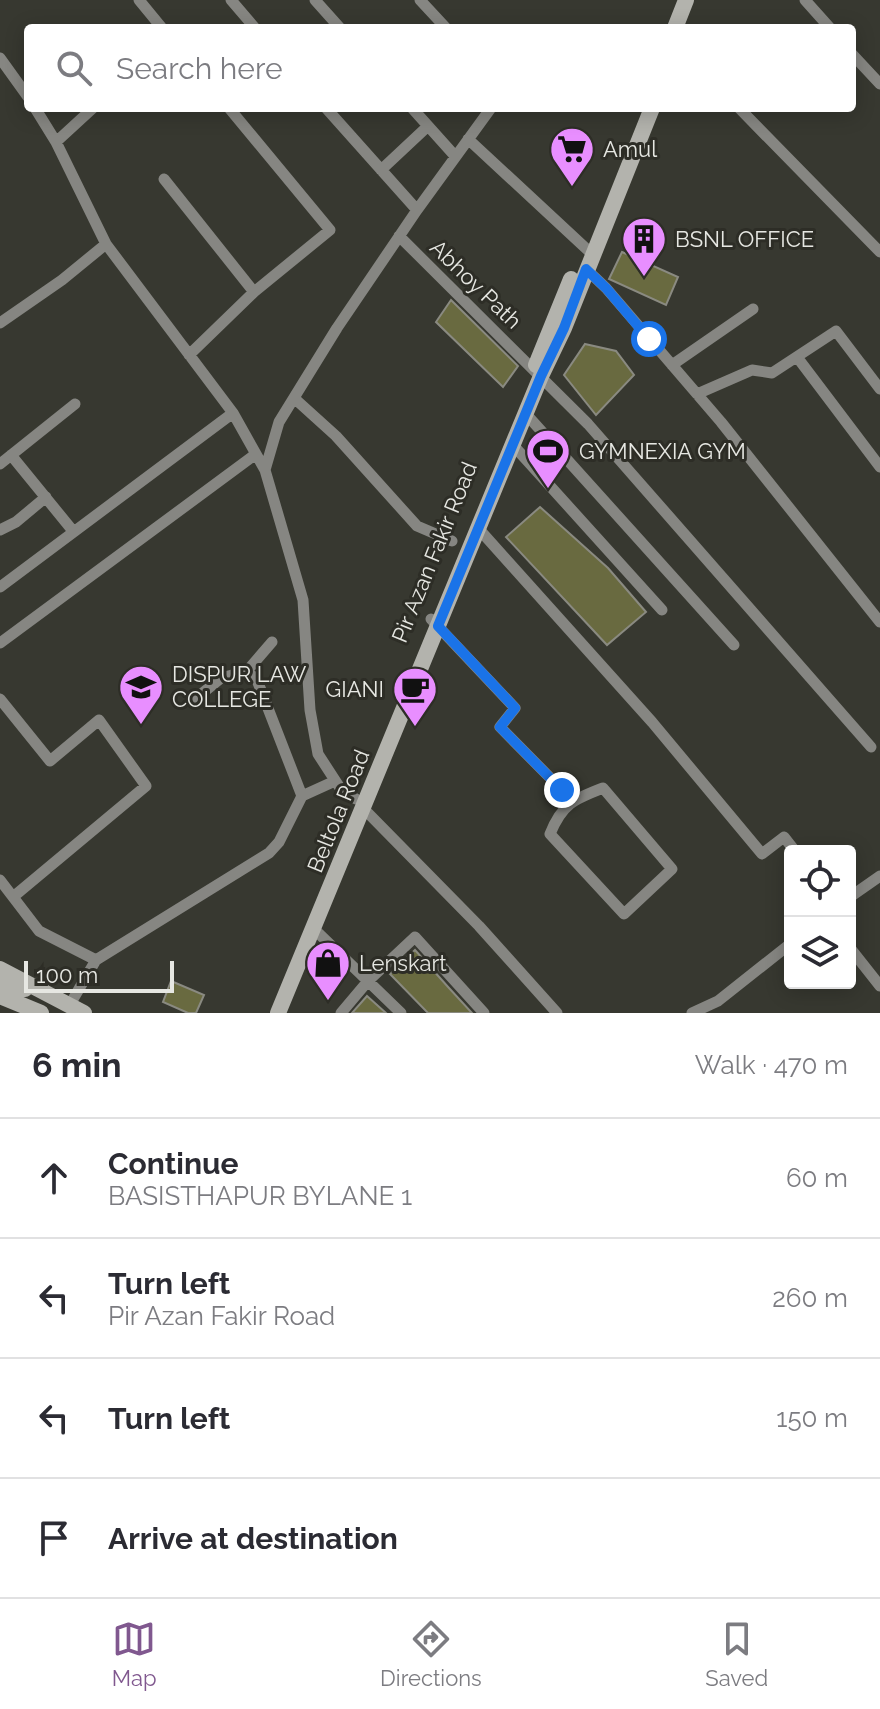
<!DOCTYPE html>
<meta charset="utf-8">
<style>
body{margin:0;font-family:Raleway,sans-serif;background:#f2f2f3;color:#2b2b33}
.controls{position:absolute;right:24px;bottom:24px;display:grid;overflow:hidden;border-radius:8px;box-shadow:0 4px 20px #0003}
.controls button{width:72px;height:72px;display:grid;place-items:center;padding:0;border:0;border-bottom:2px solid #e1e1e2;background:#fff;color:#2b2b33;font:40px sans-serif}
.scale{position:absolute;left:24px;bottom:20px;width:150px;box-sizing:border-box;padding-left:8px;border:4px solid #e6e7e2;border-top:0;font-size:22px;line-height:28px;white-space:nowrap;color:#e6e7e2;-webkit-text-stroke:6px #2d2d26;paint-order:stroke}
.stop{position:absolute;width:24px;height:24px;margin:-18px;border:6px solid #1a73e8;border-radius:50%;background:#fff}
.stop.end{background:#1a73e8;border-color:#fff;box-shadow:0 2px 8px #0008}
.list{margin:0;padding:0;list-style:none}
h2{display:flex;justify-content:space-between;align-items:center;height:104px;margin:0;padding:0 32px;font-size:34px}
h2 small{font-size:26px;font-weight:400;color:#7c7c81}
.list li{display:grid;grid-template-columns:52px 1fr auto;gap:24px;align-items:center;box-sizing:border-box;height:120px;padding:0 32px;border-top:2px solid #e1e1e2}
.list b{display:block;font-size:30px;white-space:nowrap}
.list p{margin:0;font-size:26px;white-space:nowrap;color:#7c7c81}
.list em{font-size:26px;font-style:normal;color:#7c7c81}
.icon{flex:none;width:44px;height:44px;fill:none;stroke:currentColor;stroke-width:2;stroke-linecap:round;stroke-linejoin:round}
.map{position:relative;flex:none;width:880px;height:1013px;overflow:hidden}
.search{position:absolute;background:#fff;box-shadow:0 4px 20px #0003;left:24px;right:24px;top:24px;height:88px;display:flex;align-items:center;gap:20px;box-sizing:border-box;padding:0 28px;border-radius:8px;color:#7c7c81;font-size:30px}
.sheet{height:584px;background:#fff}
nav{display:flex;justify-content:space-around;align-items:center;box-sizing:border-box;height:112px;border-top:2px solid #e1e1e2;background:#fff;font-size:22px;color:#7c7c81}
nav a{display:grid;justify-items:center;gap:4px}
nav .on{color:#80588f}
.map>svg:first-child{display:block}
.building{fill:#696a40;stroke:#8a8a81;stroke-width:2}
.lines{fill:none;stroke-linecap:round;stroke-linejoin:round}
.street{stroke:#868682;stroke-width:11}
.secondary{stroke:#b3b3ad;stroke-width:16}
.route{stroke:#1a73e8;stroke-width:10}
.labels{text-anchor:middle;stroke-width:6;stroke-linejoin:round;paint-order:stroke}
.poi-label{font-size:22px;fill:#e6e7e2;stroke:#2d2d26;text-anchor:start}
.street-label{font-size:22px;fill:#e6e7e2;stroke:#2d2d26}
</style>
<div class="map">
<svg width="880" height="1013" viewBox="0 0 880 1013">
<rect width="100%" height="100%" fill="#373830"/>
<path class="building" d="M622,252L678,277L666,305L609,279Z
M451,300L518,366L503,387L436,322Z
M585,344L616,351L634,375L596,415L564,375Z
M540,507L608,568L646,612L607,645L506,537Z
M415,950L449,988L472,1013H428L390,974Z
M171,981L204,995L196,1013H188L163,1002Z
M367,996L386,1013H352Z"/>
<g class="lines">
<path class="street" d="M139,0L162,28
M231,0L255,28
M315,0L340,28
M420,0L446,28
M805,0L830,28
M852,54L880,84
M0,58L28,97
M35,108L56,142L106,244L233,413L265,470L303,600L310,710L318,754L342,791L356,799
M326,108L417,210
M412,108L455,156
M739,108L880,252
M468,139L592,254
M56,142L93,108
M381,170L428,126
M164,179L254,292
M399,236L588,424L871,747
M586,269L606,288L721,422L880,622
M0,323L62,280L106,244
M189,355L254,292L330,230L229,108
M797,357L880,467
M672,365L753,309
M697,394L752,370L772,373L836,331L880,389
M294,398L336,436L417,526L452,541
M526,414L734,645
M513,445L662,610
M11,455L73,531
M0,464L75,404
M265,470L279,422L337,328L417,210L491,108
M478,528L652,722L762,854L784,837L795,851
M0,530L16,522L46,497
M0,587L233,413
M431,619L515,708L500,727L572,800
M0,643L256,454
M247,671L272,642
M0,699L50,761L99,720L146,786L13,897L39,931L96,960L69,1006
M194,700L221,678L247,671L257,680L302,796
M603,788L672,869L624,914L550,834C562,804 574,799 603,788Z
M363,808L479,926L557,1013
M0,880L13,897
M850,897L880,876
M313,928L401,1013
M850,948L880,986
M96,960L269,853L279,842L302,796L335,781
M341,1013L368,981L415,937L484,1013
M692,1013L718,1001L790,944"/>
<path class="secondary" d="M675,28L686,0
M536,365L571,279
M0,969L84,1013
M0,982L11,988L25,989
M0,996L41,1013
M278,1013L541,376L564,328L652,108"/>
</g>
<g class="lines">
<path class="route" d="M562,790L500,727L515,708L438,626L541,376L564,328L586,269L606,288L649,339"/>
</g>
<defs>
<g id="supermarket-pin" transform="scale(2.3)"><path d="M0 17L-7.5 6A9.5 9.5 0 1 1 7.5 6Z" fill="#e88eff" stroke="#2d2d26"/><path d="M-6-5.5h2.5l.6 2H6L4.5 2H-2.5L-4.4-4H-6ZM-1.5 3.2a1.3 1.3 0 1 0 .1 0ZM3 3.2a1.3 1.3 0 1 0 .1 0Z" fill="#111"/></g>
<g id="building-pin" transform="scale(2.3)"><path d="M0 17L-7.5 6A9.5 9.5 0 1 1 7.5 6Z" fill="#e88eff" stroke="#2d2d26"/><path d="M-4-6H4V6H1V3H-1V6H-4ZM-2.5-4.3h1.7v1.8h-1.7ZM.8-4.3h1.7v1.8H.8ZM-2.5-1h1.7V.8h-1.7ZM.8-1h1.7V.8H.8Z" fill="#111"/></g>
<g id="stadium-pin" transform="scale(2.3)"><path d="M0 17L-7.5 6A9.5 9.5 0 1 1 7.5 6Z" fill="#e88eff" stroke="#2d2d26"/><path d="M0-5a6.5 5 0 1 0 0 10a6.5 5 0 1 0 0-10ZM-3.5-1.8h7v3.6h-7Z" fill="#111"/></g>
<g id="university-pin" transform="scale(2.3)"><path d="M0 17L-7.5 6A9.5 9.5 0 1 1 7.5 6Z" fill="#e88eff" stroke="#2d2d26"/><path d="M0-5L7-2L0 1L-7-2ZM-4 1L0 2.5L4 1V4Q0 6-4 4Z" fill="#111"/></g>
<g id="cafe-pin" transform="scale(2.3)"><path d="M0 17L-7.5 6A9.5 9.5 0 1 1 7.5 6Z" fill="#e88eff" stroke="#2d2d26"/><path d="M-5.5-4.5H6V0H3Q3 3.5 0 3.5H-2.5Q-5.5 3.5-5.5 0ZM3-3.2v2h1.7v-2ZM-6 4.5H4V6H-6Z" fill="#111"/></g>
<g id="shop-pin" transform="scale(2.3)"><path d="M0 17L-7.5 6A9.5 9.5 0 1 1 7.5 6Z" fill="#e88eff" stroke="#2d2d26"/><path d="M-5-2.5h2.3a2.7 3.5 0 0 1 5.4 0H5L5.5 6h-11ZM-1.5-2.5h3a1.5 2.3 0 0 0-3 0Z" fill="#111"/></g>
</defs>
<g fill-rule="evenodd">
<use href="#supermarket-pin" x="572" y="149"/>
<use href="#building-pin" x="644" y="239"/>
<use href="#stadium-pin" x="548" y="451"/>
<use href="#university-pin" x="141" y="687"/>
<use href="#cafe-pin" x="415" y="689"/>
<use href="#shop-pin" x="328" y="963"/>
</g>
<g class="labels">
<g class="poi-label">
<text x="603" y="157">Amul</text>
<text x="675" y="247">BSNL OFFICE</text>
<text x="579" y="459">GYMNEXIA GYM</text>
<text x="172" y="682">DISPUR LAW<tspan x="172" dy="25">COLLEGE</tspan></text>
<text x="384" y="697" text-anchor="end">GIANI</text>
<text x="359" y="971">Lenskart</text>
</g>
<g class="street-label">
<text transform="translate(476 284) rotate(44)" y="8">Abhoy Path</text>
<text transform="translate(434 552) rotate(-68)" y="8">Pir Azan Fakir Road</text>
<text transform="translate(338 811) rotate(-68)" y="8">Beltola Road</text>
</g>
</g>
</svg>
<div class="controls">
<button><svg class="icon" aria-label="locate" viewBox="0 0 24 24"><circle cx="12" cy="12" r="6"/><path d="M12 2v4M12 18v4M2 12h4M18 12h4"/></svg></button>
<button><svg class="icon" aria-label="layers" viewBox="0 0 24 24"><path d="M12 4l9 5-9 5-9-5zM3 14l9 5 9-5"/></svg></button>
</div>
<div class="scale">100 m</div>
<div class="stop" style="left:649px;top:339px"></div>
<div class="stop end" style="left:562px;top:790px"></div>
<div class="search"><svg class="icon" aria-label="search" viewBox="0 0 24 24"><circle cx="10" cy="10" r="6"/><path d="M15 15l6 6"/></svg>Search here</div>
</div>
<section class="sheet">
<h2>6 min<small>Walk · 470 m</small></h2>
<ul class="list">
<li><svg class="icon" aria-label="ahead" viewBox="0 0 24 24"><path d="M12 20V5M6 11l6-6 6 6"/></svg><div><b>Continue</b><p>BASISTHAPUR BYLANE 1</p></div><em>60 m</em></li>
<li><svg class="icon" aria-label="left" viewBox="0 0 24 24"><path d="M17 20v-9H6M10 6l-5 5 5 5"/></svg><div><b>Turn left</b><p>Pir Azan Fakir Road</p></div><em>260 m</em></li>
<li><svg class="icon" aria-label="left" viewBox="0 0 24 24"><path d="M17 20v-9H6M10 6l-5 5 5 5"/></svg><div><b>Turn left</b></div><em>150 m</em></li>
<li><svg class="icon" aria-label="arrive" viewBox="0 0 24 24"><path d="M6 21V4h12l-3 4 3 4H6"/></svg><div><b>Arrive at destination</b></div></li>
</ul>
</section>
<nav>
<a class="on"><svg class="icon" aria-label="map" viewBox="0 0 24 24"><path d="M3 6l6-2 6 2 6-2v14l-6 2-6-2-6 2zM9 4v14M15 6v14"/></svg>Map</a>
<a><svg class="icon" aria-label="directions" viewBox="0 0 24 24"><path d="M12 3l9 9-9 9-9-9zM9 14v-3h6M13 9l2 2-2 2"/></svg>Directions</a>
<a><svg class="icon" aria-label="saved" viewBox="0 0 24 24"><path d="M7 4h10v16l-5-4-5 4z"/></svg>Saved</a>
</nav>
